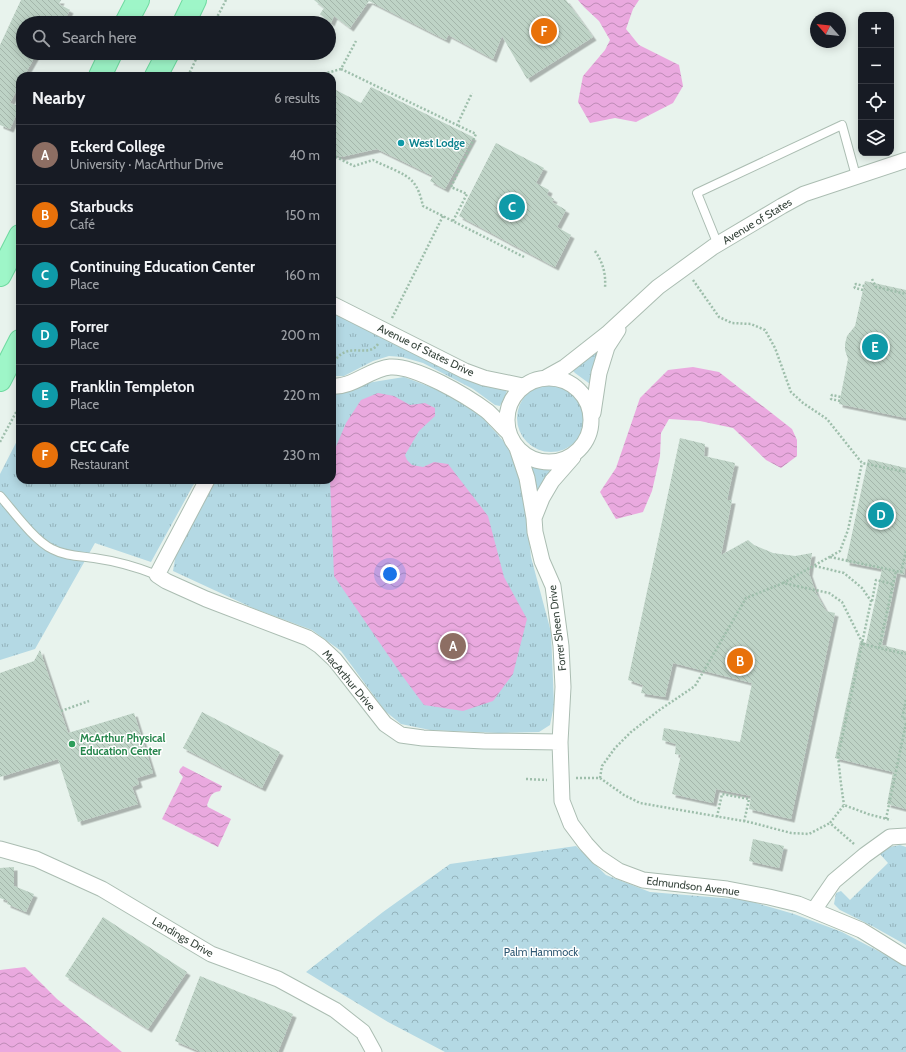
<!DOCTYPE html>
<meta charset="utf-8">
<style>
body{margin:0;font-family:Cabin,sans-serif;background:#20242c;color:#f1f3f6}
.controls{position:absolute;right:12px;top:12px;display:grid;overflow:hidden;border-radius:8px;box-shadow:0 2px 10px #0003}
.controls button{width:36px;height:36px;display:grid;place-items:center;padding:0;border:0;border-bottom:1px solid #363941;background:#171b24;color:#f1f3f6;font:20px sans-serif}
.compass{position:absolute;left:810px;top:12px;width:36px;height:36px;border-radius:50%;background:#171b24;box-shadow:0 2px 10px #0003;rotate:297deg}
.you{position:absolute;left:390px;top:574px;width:14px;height:14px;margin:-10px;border:3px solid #fff;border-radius:50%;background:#1a73e8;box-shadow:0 0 0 6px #1a73e833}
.badge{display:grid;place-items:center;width:26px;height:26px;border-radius:50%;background:#1a73e8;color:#fff;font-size:13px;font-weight:700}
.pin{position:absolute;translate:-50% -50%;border:2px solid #fff;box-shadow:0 1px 4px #0006}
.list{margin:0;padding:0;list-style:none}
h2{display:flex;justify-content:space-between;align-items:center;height:52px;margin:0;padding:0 16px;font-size:17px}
h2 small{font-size:13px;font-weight:400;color:#9ea1a6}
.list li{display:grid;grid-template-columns:26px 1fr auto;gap:12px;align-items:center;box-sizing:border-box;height:60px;padding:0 16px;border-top:1px solid #363941}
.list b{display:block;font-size:15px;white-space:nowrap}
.list p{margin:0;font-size:13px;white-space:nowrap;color:#9ea1a6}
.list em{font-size:13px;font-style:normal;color:#9ea1a6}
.icon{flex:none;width:22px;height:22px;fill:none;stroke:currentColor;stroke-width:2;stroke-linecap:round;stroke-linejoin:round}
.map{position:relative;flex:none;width:906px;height:1052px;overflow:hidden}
.search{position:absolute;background:#171b24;box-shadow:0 2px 10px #0003;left:16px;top:16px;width:320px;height:44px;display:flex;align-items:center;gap:10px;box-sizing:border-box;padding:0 14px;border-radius:22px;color:#9ea1a6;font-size:15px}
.panel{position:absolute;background:#171b24;box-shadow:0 2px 10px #0003;left:16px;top:72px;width:320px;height:412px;border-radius:12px}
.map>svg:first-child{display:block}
.grass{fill:url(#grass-tufts)}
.forest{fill:url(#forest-crowns)}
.water{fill:url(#water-waves)}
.building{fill:url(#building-back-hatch);filter:url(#shadow)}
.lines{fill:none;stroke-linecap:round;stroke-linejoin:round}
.service-casing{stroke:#abbdb2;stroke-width:10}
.minor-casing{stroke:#abbdb2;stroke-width:17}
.primary-casing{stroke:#6fdaa0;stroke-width:24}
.path{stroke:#9ebeab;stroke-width:2.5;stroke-dasharray:2 2;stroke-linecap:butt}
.service{stroke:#fff;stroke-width:8}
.minor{stroke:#fff;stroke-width:15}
.primary{stroke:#9ef6c8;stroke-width:22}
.culture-dot{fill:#0f9aa8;stroke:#fff;stroke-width:1.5}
.leisure-dot{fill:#2e9e5b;stroke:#fff;stroke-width:1.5}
.labels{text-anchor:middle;stroke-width:3;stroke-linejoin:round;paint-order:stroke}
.culture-label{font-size:11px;font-weight:bold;fill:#0d838f;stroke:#fff;text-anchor:start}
.street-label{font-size:11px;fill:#37453c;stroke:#fff}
.leisure-label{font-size:11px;font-weight:bold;fill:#27864d;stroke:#fff;text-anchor:start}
.park-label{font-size:11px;fill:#2f5873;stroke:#fff}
</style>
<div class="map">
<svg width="906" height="1052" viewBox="0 0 906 1052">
<defs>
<pattern id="grass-tufts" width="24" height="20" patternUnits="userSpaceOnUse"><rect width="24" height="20" fill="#b4d9e4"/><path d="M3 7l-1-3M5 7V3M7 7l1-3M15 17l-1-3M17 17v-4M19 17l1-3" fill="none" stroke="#93b2ba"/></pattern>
<pattern id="forest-crowns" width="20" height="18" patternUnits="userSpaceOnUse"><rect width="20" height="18" fill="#b4d9e4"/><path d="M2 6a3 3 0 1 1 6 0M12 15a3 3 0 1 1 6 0" fill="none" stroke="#93b2ba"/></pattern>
<pattern id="water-waves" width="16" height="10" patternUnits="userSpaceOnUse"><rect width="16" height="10" fill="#eaa9df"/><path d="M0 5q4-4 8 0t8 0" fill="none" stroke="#be8bb6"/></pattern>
<pattern id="building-back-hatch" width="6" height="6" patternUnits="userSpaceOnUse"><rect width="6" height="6" fill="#bed3c6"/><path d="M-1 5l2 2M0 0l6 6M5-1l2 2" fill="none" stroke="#a4b6ab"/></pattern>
<filter id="shadow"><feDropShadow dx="3.5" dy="3.5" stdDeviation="0" flood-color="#0004"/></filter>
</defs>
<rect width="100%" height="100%" fill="#e8f3ed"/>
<path class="grass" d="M332,310L507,389L506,394L500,406L495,405L473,389L423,363L402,357L389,356L373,361L344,376H332Z
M595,352L598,353L592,382L590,384L575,373L573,371Z
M404,377L444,392L481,416L507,445L520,477L525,499L531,557L551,632L554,705L550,725L539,732L498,733L430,730L401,724L385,711L341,651L312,630L255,609L173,571L177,547L196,509L217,480H332V392L367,383Z
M517 418a34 34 0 1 1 68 0a34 34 0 1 1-68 0Z
M20,435V480H196L151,562L95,543L35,649L0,660V474Z
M530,464L549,469L550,472L536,494Z
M900,845L906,847V945L874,927L840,910L834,904L836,893L841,891L850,900L888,863L880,854L890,847Z"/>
<path class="forest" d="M576,846L606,875L650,892L746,900L794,914L842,932L903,964L906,966V1052H445L388,1022L306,972L383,912L450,864Z"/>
<path class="water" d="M578,0H639L633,9L626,29L639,45L679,65L683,86L673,103L636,122L615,118L590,123L578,102L583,76L605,50L610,40L599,21L584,7Z
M693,367L719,372L792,429L797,440V456L781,468L766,460L733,428L700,421L669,419L661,433L660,456L652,491L643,512L616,519L600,492L616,468L640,398L668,370Z
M378,393L394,396L410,405L425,403L435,408V416L419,431L405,455L407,460L412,465L423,467L434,462L448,464L488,516L504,577L527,619L513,674L493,701L463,711L424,705L401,674L334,576L330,480H332V456L346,423L361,400Z
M183,766L222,786L220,791C210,793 211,796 207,805L208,807L231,819L218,847L162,819L183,777L179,772L180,769Z
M25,967L57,999L122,1052H0V970Z"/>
<path class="building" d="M21,0H61L59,4L70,10L63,23H23V53H37L24,76H20V84L10,103L20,107L10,129L0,125V45Z
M314,0H566L593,37L527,79L502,36L493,59L448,35L446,40L369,1L350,28L334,16L331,23L320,14L324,8Z
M371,87L473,137L445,189L430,181L433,176L377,149L341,157L332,153V88L361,103Z
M496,143L544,168L536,183L549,190L547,195L554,199L552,202L566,210L557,227L571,235L555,267L459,216Z
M865,281L906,290V418L839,404L848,359L845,350V344L847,336L855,326Z
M680,438L705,444L704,456L735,463L727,500H732L721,555L748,540L754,545L773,553L795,556L812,553L809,573L816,593L826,611L835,613L791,819L749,809L751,796L716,789L713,803L672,794L681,755L675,754L676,744L662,740L664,728L740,742L752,683L673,663L665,697L641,693L643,685L628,680Z
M868,459L906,468V564L904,575L897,573L882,645L906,651V809L887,804L893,772L835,758L860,641L866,643L882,569L846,562Z
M40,650L68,733L134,713L153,773L137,778L139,784L132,787L138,804L78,822L58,759L0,777V673L34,661Z
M202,712L280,752L262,788L183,748Z
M753,839L784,846L779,868L749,861Z
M14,867V886L34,894L26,912L7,904L8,901L0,898V868Z
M103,917L187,972L148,1029L65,976Z
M200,976L293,1014L278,1052H201L175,1041Z"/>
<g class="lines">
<g class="service-casing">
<path id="service" d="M718,245L697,193L842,125L856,176
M0,496C14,512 34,540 52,549C65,556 80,556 94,558C115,561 137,567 157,575"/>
</g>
<g class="minor-casing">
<path id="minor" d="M332,304L465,371L484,378L523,386
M547,377L565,367L607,334L658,287L713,247L782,206L804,194L906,160
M507 420a42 42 0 1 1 84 0a42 42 0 1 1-84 0Z
M332,386C352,388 370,369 390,367C415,365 467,396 487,411C495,418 501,426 509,433
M593,413L599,373L607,347L618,330
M517,448L527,478L534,518L535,532L542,561L553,586L561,646L563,687L560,742L562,801L571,824L586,844L598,857L619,871L643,880L727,889L769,897L798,904L861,930L906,958
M207,480L157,575L166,581L206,599L308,638L320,646L335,660L385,724L401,735L423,738L484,741L560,742
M534,518L542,498L552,481L573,457
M0,849L36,859L102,889L211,954L278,979L335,1010L363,1032L374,1052
M814,910L834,881L865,855L890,837L906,836"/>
</g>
<g class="primary-casing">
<path id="primary" d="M126,23L138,0
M184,23L195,0
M100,76L111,53
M156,76L168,53
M0,275L20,236
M0,380L20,341"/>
</g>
<path class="path" d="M214,23L226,0
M341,69L457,125L472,93
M188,76L199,53
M316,76L341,69L356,41
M332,155L354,166L373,160C384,166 406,173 413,182C419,189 421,198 423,206L524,257
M453,221L467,194L451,187L476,134L457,125
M595,251C603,263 606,273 605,288
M872,279L876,287L906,294
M693,280L719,317L732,323L751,324L765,330L775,348L791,392L803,403L827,419L862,463L906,472
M863,290L855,288L854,286L856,284L864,286
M392,318L443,216
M332,365C347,338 367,360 378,344
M840,401L831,399V397L832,395L841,397
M0,442L20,405
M906,551L901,572L896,571L879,648L906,654
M830,557L896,571
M815,566L844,573L862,588L871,601L838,757L841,784L844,805
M783,583L840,551L848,530L862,463
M872,601L876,580L893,584
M863,644L879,648
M906,700L902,718L906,719
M61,711L89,701
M576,778H600L624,795L640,803L749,822L791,833L809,834L830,823
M600,778L602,766L615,748L631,732L658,711L695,686L746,598L783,583L829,593L842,602L863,644
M526,779L547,780
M717,817L722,794L749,799L744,822
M886,819L906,723
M854,844L830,823L844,805L868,814L891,820"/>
<use href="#service" class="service"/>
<use href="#minor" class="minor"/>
<use href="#primary" class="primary"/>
</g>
<circle class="culture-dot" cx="401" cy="143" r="4"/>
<circle class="leisure-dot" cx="72" cy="744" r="4"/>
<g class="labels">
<g class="culture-label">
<text x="409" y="147">West Lodge</text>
</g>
<g class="street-label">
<text transform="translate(757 221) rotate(-31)" y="4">Avenue of States</text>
<text transform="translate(426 350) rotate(26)" y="4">Avenue of States Drive</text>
<text transform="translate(557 628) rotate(-97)" y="4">Forrer Sheen Drive</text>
<text transform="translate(349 680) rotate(50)" y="4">MacArthur Drive</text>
<text transform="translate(693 886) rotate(7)" y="4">Edmundson Avenue</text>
<text transform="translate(183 937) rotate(30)" y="4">Landings Drive</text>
</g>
<g class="leisure-label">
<text x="80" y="742">McArthur Physical<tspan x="80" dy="13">Education Center</tspan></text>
</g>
<g class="park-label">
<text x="541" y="956">Palm Hammock</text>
</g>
</g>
</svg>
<div class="controls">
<button>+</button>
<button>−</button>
<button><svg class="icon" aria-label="locate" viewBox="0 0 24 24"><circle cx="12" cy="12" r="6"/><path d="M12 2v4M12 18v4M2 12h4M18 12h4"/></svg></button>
<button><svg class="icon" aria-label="layers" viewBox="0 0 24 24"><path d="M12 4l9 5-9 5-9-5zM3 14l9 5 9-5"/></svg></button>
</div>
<svg class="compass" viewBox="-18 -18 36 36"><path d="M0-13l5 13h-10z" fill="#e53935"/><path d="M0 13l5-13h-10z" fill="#9ea1a6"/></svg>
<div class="you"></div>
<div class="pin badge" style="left:453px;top:646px;background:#8d6e63">A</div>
<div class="pin badge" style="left:740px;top:661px;background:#e8710a">B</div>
<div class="pin badge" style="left:512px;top:207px;background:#0f9aa8">C</div>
<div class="pin badge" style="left:881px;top:515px;background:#0f9aa8">D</div>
<div class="pin badge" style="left:875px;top:347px;background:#0f9aa8">E</div>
<div class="pin badge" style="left:544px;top:31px;background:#e8710a">F</div>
<div class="search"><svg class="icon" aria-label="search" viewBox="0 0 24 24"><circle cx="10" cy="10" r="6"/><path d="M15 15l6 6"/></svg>Search here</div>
<section class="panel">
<h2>Nearby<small>6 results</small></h2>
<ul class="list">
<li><span class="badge" style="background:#8d6e63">A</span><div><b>Eckerd College</b><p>University · MacArthur Drive</p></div><em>40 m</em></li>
<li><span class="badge" style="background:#e8710a">B</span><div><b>Starbucks</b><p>Café</p></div><em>150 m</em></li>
<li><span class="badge" style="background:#0f9aa8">C</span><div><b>Continuing Education Center</b><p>Place</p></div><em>160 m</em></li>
<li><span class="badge" style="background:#0f9aa8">D</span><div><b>Forrer</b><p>Place</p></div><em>200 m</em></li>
<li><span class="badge" style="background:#0f9aa8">E</span><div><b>Franklin Templeton</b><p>Place</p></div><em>220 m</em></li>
<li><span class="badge" style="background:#e8710a">F</span><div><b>CEC Cafe</b><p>Restaurant</p></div><em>230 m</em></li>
</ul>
</section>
</div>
